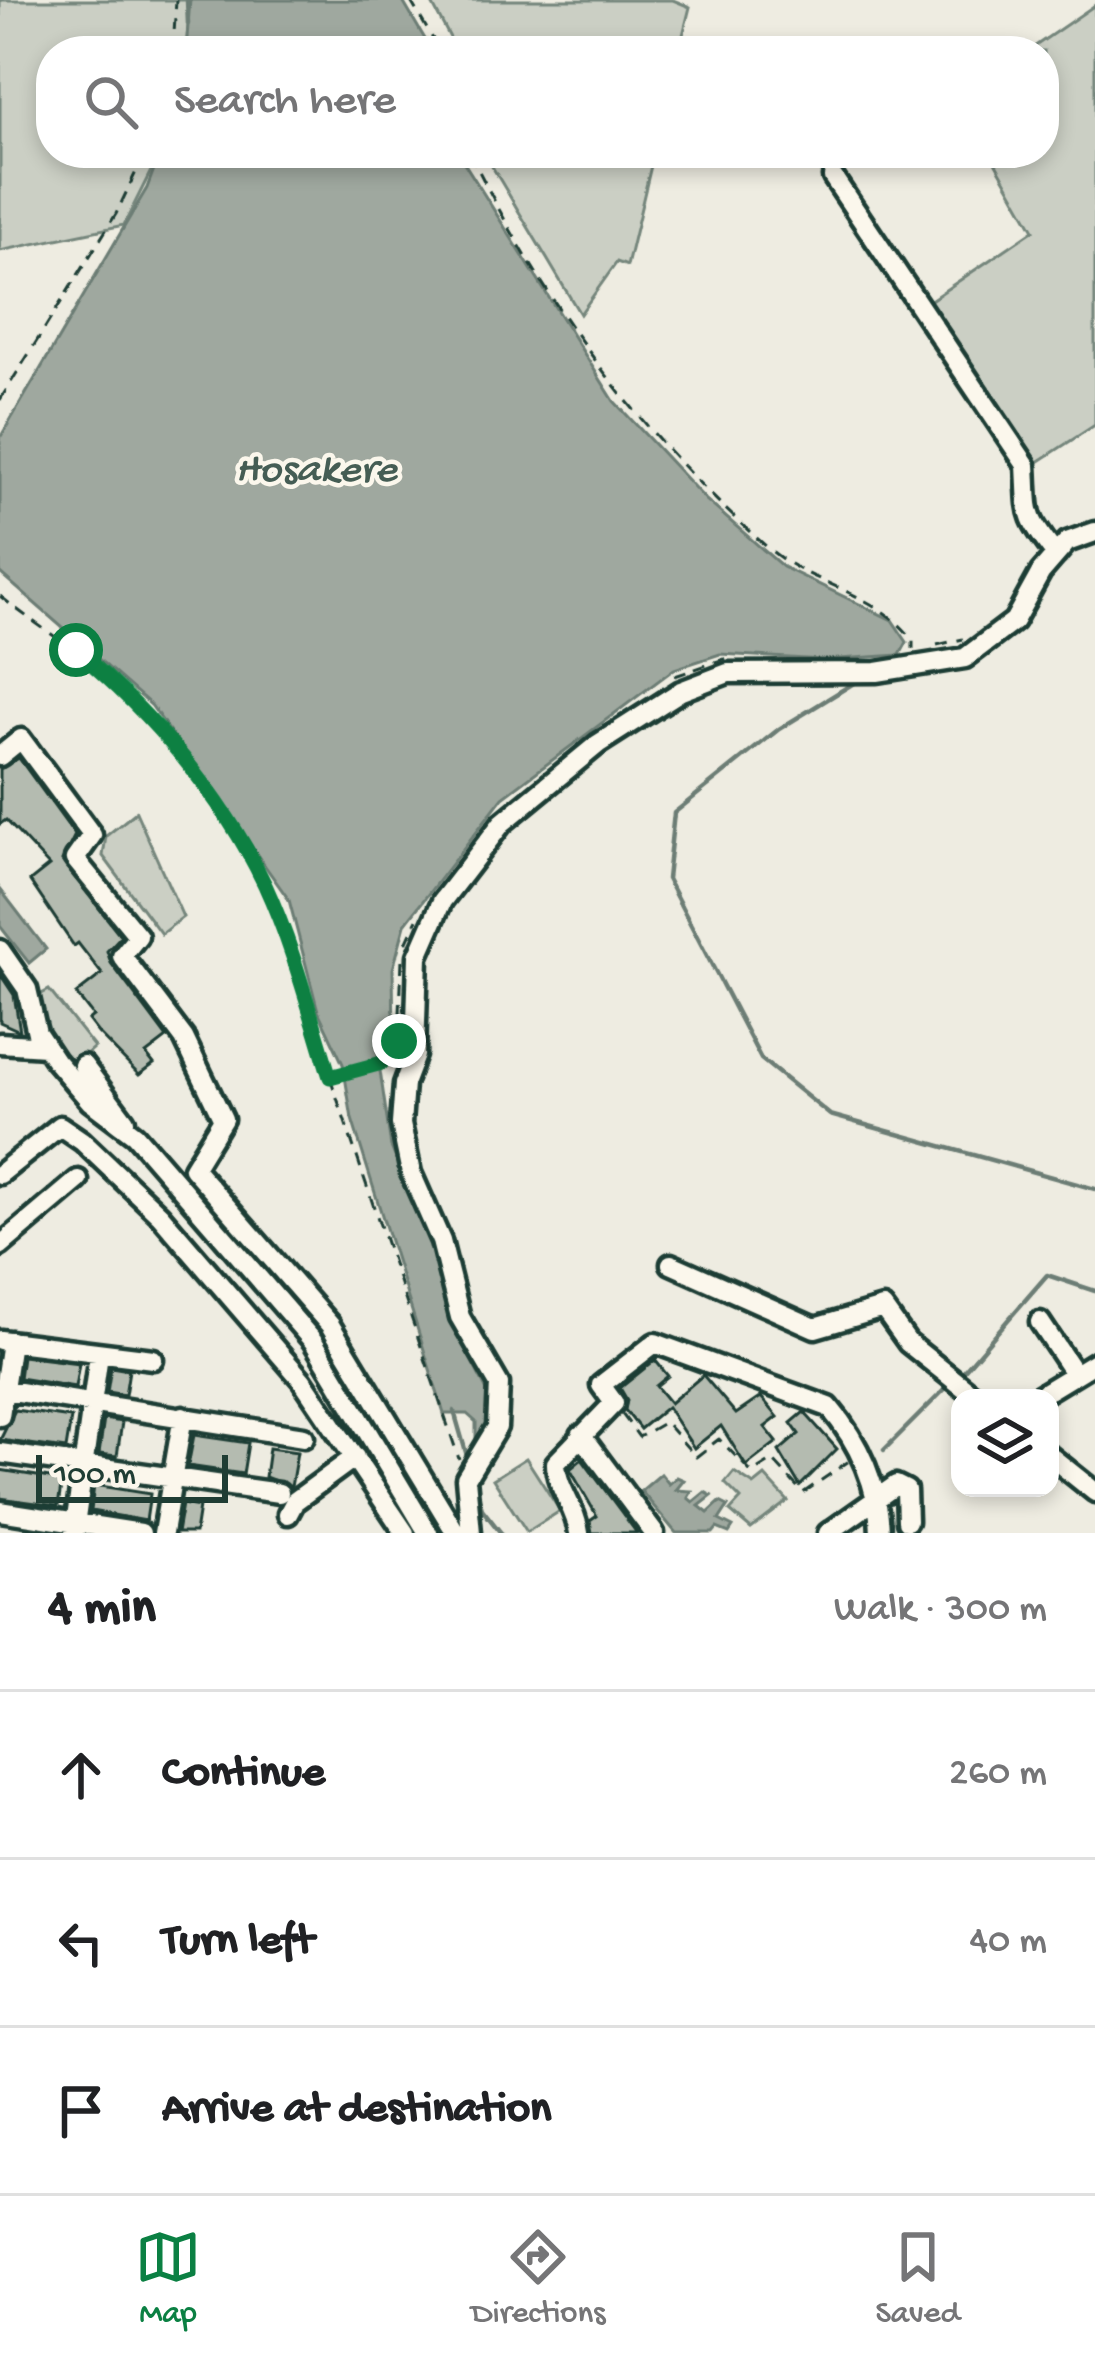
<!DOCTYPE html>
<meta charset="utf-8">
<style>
body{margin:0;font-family:"Gochi Hand",sans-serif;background:#f6f6f6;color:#202124}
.controls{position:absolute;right:36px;bottom:36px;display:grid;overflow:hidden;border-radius:24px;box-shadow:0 6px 18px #0003}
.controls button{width:108px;height:108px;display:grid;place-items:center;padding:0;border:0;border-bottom:3px solid #e0e0e0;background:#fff;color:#202124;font:60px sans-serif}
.scale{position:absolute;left:36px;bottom:30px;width:192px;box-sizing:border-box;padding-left:12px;border:6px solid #1f3d34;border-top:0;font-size:33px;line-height:42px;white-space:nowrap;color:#1f3d34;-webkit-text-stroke:9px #fbf7ec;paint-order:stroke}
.stop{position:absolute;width:36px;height:36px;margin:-27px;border:9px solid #0b8043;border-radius:50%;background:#fff}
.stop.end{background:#0b8043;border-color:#fff;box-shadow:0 3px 12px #0008}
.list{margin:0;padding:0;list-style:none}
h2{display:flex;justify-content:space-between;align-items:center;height:156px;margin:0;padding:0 48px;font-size:51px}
h2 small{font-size:39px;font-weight:400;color:#757577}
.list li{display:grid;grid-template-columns:78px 1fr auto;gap:36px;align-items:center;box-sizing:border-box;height:168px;padding:0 48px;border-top:3px solid #e0e0e0}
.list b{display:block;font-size:45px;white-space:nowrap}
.list em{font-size:39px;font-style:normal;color:#757577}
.icon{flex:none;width:66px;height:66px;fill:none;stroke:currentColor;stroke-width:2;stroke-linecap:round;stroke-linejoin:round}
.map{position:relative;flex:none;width:1095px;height:1533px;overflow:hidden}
.search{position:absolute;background:#fff;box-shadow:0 6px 18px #0003;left:36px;right:36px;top:36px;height:132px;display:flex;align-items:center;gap:30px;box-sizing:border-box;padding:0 42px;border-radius:48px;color:#757577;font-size:45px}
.sheet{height:660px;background:#fff}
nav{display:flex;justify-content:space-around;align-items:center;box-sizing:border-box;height:168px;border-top:3px solid #e0e0e0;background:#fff;font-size:33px;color:#757577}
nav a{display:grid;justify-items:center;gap:6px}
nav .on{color:#0b8043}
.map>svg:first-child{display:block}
.green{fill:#cbcfc4;stroke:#75867c;stroke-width:3}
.water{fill:#9fa89f;stroke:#6c7d74;stroke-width:3}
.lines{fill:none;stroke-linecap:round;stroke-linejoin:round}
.stream{stroke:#6c7d74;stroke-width:4.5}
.building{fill:#b4bbb0;stroke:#1f3d34;stroke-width:3}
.minor-casing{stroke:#1f3d34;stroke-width:27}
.path{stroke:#1f3d34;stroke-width:3;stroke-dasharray:12 9;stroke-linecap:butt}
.minor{stroke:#fbf7ec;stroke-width:18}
.route{stroke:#0b8043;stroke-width:15}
.labels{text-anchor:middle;stroke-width:9;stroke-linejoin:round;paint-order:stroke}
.water-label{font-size:42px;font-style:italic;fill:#455d54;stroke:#fbf7ec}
</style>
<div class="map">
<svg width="1095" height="1533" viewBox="0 0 1095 1533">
<rect width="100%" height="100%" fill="#eeece1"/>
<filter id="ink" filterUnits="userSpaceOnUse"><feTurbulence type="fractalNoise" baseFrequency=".00833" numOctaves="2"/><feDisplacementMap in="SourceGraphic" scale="24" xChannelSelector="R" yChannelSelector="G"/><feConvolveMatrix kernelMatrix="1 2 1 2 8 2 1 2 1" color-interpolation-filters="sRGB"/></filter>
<g filter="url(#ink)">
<path class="green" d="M0,0H190L186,51H51V153H160L124,225L0,251Z
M430,0H673L690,7L679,51H457Z
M1095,5V425L1032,466L919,308L1034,230L990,153H1044V51H1028Z
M484,153H654L627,266L617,262L580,314Z
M136,812L183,917L161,934L103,856L106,836Z
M49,990L94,1047L73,1066L53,1042L38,996Z
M526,1458L560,1511L527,1532L493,1479Z
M734,1472L754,1485L765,1476L788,1501L751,1529L730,1511L741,1499L725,1483Z"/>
<path class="water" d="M190,0H402L432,51H186Z
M160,153H458L614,401L706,500L783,567L892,620L907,642L900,655L824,660L720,654L674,669L503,797L405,924L393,969L394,1038L378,1057L391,1147L436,1253L463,1345L492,1400L495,1424L476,1447V1422L467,1414H444L352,1119L343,1064L318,1011L289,900L151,705L0,573V438L147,188Z
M0,889L46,949L29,963L0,926Z
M661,1474L669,1484L677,1477L684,1480L676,1490L692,1491L688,1498L693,1502L705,1492L712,1496L699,1506L708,1513L720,1502L728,1506L719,1520L733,1527L729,1533L717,1528L713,1533H676L641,1491Z"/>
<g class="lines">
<path class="stream" d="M187,0L188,24
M862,678L779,729L674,813L667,879L761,1059L830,1115L1095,1189
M961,1374L1047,1275L1095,1291
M454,1411L469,1463
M884,1450L948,1386
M475,1485L482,1509L501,1533"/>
</g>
<path class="building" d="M19,758L75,835L62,861L121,936L107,951L111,963L167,1038L146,1054L154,1064L139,1075L98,1033L88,1020L93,1016L76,994L102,974L78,943L74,946L30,881L49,866L6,820L0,824V769Z
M0,974L14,995L20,1031L0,1022Z
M22,1356L79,1363L75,1387L19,1378Z
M655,1360L668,1376L656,1386L670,1403L703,1375L736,1414L761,1397L778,1417L765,1427L777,1442L746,1466L721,1426L694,1448L667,1407L640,1429L625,1410L627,1400L620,1388Z
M111,1367L129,1370L125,1395L107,1392Z
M15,1410L71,1418L66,1449L0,1440Z
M804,1412L837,1449L800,1486L779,1451L799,1434L791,1423Z
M104,1419L122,1422L117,1456L99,1454Z
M194,1435L248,1443L243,1474L188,1466Z
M269,1448L297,1452L291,1487L265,1477Z
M582,1459L637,1533H592L590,1521L597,1516L570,1469Z
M0,1470L62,1480L58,1506L0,1498Z
M94,1485L150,1494L146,1521L91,1511Z
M182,1504L199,1507L195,1533H177Z"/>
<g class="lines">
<g class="minor-casing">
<path id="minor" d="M833,177L1026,465C1029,515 1023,513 1056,555
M0,756L21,739L92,835L75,859L138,936L122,956L184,1038L223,1119L193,1168L330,1325L456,1533
M0,950L27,989L37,1033L55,1060L90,1101L135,1135L313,1341L428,1533
M0,1043L45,1046
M83,1065L125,1121
M0,1174L60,1126L82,1141L160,1215L302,1380L405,1533
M0,1246L78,1180
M671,1264L815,1328L883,1308L908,1343L977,1398
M1040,1322L1074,1373
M0,1340L153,1359
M0,1389L304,1437
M1039,1396L1095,1362
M0,1416L11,1341
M581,1435L654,1533
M0,1453L279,1493
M1050,1456L1095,1492
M0,1511L141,1533
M288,1514L295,1501L355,1457
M74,1533L99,1354
M163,1533L183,1416
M471,1533L466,1478L497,1427L499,1384L460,1317L441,1241L411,1173L401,1124L404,1084L415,1055L418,956L442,901L502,823L598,744L681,691L728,673L877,672L965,658L1014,621L1041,572L1067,542L1095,532
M579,1533C576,1507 556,1488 556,1463L614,1403L601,1385L655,1343L829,1407C859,1442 879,1487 880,1533
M828,1533L896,1485L906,1490L907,1521"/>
</g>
<path class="path" d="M410,0L440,51
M173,51L176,0
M470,153C543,303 642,438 768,548C813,587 875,590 913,640V649
M0,400L116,214L145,153
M0,596C43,631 91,658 131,697C239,801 287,938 330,1077L382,1063L399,1042
M937,645L963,639
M675,676L727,658
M406,943L417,919
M400,1014L402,958
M330,1077L459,1459
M622,1414L639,1437L665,1422L696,1457L719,1439L752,1473L773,1460L803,1493L849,1461"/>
<use href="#minor" class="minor"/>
</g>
</g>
<g class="lines" filter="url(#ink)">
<path class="route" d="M76,650C152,714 222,794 265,885C293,946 310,1013 330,1077L382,1063L399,1041"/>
</g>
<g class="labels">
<g class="water-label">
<text x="316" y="480">Hosakere</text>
</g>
</g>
</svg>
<div class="controls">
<button><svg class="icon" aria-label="layers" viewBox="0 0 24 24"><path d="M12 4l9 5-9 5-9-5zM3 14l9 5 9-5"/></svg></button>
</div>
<div class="scale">100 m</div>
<div class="stop" style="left:76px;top:650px"></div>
<div class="stop end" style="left:399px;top:1041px"></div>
<div class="search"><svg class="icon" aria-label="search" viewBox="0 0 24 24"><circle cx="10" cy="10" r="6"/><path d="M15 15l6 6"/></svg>Search here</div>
</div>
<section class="sheet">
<h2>4 min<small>Walk · 300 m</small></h2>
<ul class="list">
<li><svg class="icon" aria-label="ahead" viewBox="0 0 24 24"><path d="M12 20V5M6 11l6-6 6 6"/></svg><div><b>Continue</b></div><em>260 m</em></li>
<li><svg class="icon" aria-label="left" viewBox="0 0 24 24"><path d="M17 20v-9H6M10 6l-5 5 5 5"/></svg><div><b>Turn left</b></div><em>40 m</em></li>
<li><svg class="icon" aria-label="arrive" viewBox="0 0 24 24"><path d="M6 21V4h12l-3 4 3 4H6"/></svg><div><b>Arrive at destination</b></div></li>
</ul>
</section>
<nav>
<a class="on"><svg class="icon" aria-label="map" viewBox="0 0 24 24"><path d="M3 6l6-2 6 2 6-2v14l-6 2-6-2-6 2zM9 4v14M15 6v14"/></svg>Map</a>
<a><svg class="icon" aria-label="directions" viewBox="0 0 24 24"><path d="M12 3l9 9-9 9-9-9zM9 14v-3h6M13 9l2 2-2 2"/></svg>Directions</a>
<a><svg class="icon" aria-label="saved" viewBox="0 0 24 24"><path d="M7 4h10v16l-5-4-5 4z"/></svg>Saved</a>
</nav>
